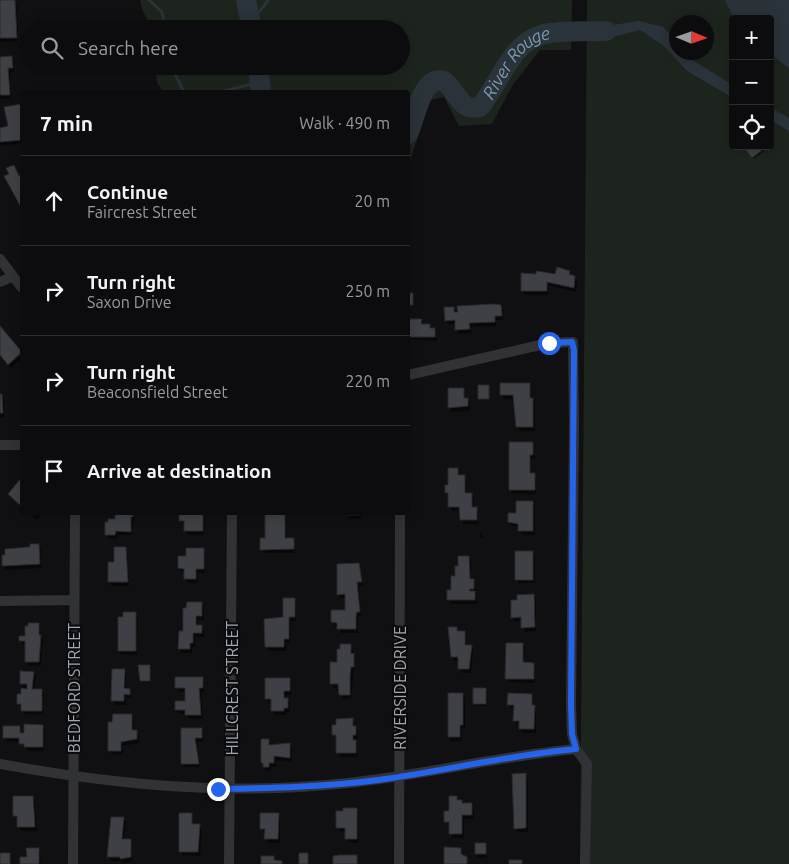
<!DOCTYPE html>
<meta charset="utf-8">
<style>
body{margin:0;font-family:Ubuntu,sans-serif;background:#1a1a1c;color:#f1f3f6}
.controls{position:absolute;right:15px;top:15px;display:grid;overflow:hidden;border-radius:5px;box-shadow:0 2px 12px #0003}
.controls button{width:45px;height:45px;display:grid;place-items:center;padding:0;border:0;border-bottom:1px solid #2c2c2e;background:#0c0c0e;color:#f1f3f6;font:25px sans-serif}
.compass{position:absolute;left:669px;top:15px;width:45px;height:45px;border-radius:50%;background:#0c0c0e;box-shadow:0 2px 12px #0003;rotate:92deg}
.stop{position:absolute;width:15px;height:15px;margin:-11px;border:4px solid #2563eb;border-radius:50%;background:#fff}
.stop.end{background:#2563eb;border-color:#fff;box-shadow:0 1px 5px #0008}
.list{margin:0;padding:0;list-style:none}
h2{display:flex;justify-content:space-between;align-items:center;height:65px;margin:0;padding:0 20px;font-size:21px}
h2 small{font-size:16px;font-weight:400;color:#9a9b9e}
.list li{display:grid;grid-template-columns:32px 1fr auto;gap:15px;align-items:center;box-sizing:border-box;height:90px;padding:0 20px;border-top:1px solid #2c2c2e}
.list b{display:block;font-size:19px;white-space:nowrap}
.list p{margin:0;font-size:16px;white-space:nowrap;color:#9a9b9e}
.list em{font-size:16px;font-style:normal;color:#9a9b9e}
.icon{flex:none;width:28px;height:28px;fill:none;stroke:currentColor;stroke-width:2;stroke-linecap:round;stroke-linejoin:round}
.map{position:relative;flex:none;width:789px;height:864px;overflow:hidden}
.search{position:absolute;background:#0c0c0e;box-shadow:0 2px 12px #0003;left:20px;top:20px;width:390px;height:55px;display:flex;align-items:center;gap:12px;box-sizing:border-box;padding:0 18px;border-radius:28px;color:#9a9b9e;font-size:19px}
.panel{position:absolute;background:#0c0c0e;box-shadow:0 2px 12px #0003;left:20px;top:90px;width:390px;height:425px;border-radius:5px}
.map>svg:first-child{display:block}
.green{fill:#1d241d;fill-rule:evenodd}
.water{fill:#2a3339}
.shadow{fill:#0007}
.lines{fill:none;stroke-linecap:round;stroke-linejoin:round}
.stream{stroke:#2a3339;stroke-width:3}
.river{stroke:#2a3339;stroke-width:20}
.building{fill:#3f4045;stroke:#2a2a2e}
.minor{stroke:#313236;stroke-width:10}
.route{stroke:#2563eb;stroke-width:6}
.labels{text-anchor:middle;stroke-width:4.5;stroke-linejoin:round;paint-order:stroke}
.street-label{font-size:16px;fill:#a2a7b2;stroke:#0b0b0d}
.water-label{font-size:18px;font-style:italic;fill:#7996ad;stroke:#0b0b0d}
</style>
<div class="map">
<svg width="789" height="864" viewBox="0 0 789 864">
<rect width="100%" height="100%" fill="#101012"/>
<path class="green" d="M140,0H572L571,50H540L512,86L492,124L459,126L444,97L430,100L408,167V92H163L157,82L156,66H401V29H152L142,9Z
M587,0H789V864H580ZM733,19H770V146H733ZM676,22H706V52H676Z"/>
<path class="water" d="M725,0H789V68L770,54V19H734Z
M639,21L663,27L676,40V52L688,53L692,60L733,85V98L687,71L664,46L640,30L609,38L580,35V30Z
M770,107L789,118V131L770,120Z"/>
<path class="shadow" d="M0,0H11L17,6L18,41L0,42Z
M0,58H11L14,62V72H10L11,99H0Z
M21,105L22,143L0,146V129L9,127Z
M744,146H768L769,147L754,159Z
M22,176V208L6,177Z
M569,272L577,281L576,292L549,285L548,295H524L522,290L556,275Z
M408,294L413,296V306H408Z
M501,306L504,320H496V326L471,327V333L459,334L456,324L448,325L446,320L453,308L459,313Z
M421,320L423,324L434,329L437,341L408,339V326Z
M0,328L22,354V358L11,368L0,355Z
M501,385H529L532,399L535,403V431H520L517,427L515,399H504Z
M463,390L465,399L470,403V410L452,412L450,407Z
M0,395L4,399V417H0Z
M532,444L535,459H531V474L536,478V494H513L510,490Z
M458,469L460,477H464L467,481L466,494H471L474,498V508L478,512V524H463L461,511H452L450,507L446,492Z
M21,480L22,481V508L9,494Z
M532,503L535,507V535H522L520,527L512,526L509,522Z
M28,512H42V514L37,520Z
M117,512H135L132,535H117V539H109L107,535L117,520Z
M180,512H205L204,535H187L185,524L180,520Z
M266,512H285L287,539H293L295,553H264L261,549L266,539Z
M346,512H361V519H349Z
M480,532L483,534V539L480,538Z
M39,545L41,550L42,568L6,570L4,566Z
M125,548L127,552L129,586H112L109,582V563H115Z
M203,549L205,554V573H198V583H187L185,572H182L179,568Z
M533,552L535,556V583H518L516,579Z
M469,557L471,561V580L475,584L477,604H451L448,600L459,567Z
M359,565L363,586H359L361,616H359L358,621V633H341L339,626H335L333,622L346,611V598H340L338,594Z
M533,595L536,599V631L525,632L522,621L515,622L512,617Z
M294,599L296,604V621H291L290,643L286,642V651H269L267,646Z
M202,603L204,608V620H198V627H202L204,631V637H195V647H192V653H182L180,649Z
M135,613L138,617L137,655H122L119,651Z
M38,624L43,640L41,666H28L26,661V645H23L21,637H26Z
M457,628L459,632H464L466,646H471L473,650L471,673H462L459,661H454L452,656Z
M522,644L525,648L524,664H533L535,668V683L509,682L507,678Z
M351,646L355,659L351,698L342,699L340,688H334L332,684L338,663Z
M150,666V682H142L141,680Z
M124,670L126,674V690H130L132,698H126V705H115L113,700Z
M34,673L36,677L34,690H41L44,694L43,715L25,714L18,703L24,690L21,684Z
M202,678L204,682V692H201L203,719H189L186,714H179L176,710L186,703V692H179L176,687Z
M289,679L292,695H286V699L290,703V712H286V715H275L272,703H269L267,699Z
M475,689H486L487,706H476Z
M462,694L465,698V729H462V741H451L449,737Z
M531,695L536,711V733H522L520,725H517L515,721V709H511L509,705Z
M132,715L134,719V731L139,736V743L123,746V755L112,754L109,750L114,723Z
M353,720L358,731V739H355L358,757H340L338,753V739L334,734Z
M42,726L45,730L44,751H28L20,742H7L4,737L19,727L21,734Z
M201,729L204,742H197L200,767H185L182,763V730Z
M269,741L271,745L278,746V744H289L292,748V762L276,760V767H271V771H267L262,763Z
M525,774L528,779V832H517L515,828Z
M32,797L35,801L37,831H21L18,820L14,816Z
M457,797L464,804L472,805L474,809V819H464V838H452L450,826L446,821Z
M356,809L358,813V843H349L346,832L340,831L337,827Z
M191,814L193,826H199L202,830L200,856L183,855L180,851Z
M261,814L278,815L280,819V843H268L266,833L261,829Z
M123,818L126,822L124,840H130L132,845V861L124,863L122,861H111L109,857Z
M485,844L487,858H478L476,854Z
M39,849L41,864H21L28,859Z"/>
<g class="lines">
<path class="stream" d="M149,0L162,12L165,29
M251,23L268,0
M171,66L184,92
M220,92L260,82"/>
<g class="river">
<path d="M246,0L252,29"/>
<path d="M258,66L261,92"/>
<path id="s1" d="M408,134C416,118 421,75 444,81C457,90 459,112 480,107C499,85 510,44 541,35C557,30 588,32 606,31"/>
</g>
</g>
<path class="building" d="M0,0H15L17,38H0Z
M12,56L13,68H8L10,95H0V57Z
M22,104V140L0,142V128L8,126L4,107Z
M743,146H767L752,158Z
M14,165L19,176L22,174V209L4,176L9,174L6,168Z
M557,267L570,271L569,274L575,276L574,288L547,282V291H521V273L536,274V271L555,274Z
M408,293H413V305H408Z
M494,304L501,305L502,316H495V322L469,323L470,329L455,330V320L445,321L444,307H454V312H458L457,306Z
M408,319H422L421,324H430V328H435V337H408Z
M0,326L22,352L8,365L0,355Z
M500,383H530V398H533V427H516L513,395H500Z
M478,385H489V399H478Z
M448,388H464V398H468V406L448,408Z
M0,394H2L3,413H0Z
M509,442H533V455H530V473H535V490H509Z
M448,468H458V475H465V493H472V507H477V520H460L459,507H448V493H445V485H448Z
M21,478L22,479V507L8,494Z
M516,501H533V531H518V524L508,522V513H516Z
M115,512H133V517H131V532L116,531L115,535H105V522H108V519H115Z
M179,512H203V531H184V521H179Z
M265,512H285V538H294V549L260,550V538H265Z
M345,512H359L360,515H345Z
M30,544H39L40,564L2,566V555H5V549L30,547Z
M114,547H126L128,582H108V562H114Z
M186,548H204V569H196V579H184V569L178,568V556H186Z
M515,551H533V580H515Z
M458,556H469L470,579H474V589H470L469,591H475V600H447V590H451V576H455V566H458Z
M359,563L362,582H357L360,612H357L356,616V629H337V623L331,622V610H345V594L337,595V564Z
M534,594L535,627L521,628V617L511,618V600H517V595Z
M283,598H295V617H289V639H284V647H265L264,619L283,617Z
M187,602H202V616H196V625H202V633H193V643H190V649H178L179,631H183V608H186Z
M123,612H136V651H118V617H123Z
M28,623H39V635H41L39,662H25V641H19V636H25V626H28Z
M448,627H457V631H465V645H472L469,669H458V657H451Z
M506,643H523V662L534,663V679H505Z
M340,644H351V654L354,653V667H351L350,676V695H339L338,684H330V662H337V649H340Z
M138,665H150V681H140Z
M112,669H125L124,688L130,689V695L124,694V701H111Z
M20,671L34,672L32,689H42V711H21V704H17V694H21V688L27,689V684H20Z
M175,677H203V688H199L201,715H185V710H175V701H185V688H175Z
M265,678H290V691H284V698H288V708H284V711H271V699H265Z
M473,688H486V704H473Z
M448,693H463V725H460V737H448Z
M508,693L532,694V705H535L534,729H519V721H513L514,705H507Z
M113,714H132V730H137V739L121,742V751H108V722H112Z
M353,718V726H356V735H353V740H356V753H336V735H332V725H336V719Z
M24,724L43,725V747H24V744H19V738H3V726H20V733H24Z
M181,728H202V738H195L199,764H181Z
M261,739H269V745L290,743V758L274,756V763H269V767H263V763H261Z
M526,773V828L514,829L512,774Z
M13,796H33L35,827H17V816H13Z
M449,796H457V800H462V803H472V815H462V834H449V822H444V811H449Z
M343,808H357V839H345V828H336V811H343Z
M179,813H192V824H200L198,852H179Z
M260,813H279L278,839H264L265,829H260Z
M111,817H124L122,839H131V857L120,859V857H107Z
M475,843H486V854H475Z
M444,847L461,848V854L467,857V864H444Z
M26,848H39V864H20V857H27Z
M0,853H10V864H0Z
M299,853H308V864H299Z
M340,855H357V864H333V856Z
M261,856H274V860L282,861V864H261Z
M509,860H522V864H509Z"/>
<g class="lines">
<path class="minor" d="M0,259L22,288
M0,282L12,277
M408,375L549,343L573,342L574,424L571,704L572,734L576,749L587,764L585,864
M0,445H22
M0,601L74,600
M0,764C116,785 230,796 347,783C424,775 499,756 576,749
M73,864L75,512
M229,864L232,512
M399,864L400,512"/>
</g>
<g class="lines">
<path class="route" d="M218,789C272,788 325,787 378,780C444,771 509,755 576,749L572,734L571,704L574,350L572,342L549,343"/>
</g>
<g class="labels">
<g class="street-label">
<text transform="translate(74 688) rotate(-90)" y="6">BEDFORD STREET</text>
<text transform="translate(232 688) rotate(-90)" y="6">HILLCREST STREET</text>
<text transform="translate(400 688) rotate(-90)" y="6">RIVERSIDE DRIVE</text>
</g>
<g class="water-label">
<text dy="6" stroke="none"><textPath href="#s1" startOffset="176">River Rouge</textPath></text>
</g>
</g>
</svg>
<div class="controls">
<button>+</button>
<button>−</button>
<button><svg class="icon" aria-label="locate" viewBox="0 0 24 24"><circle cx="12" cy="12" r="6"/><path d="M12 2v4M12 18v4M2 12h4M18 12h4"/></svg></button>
</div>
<svg class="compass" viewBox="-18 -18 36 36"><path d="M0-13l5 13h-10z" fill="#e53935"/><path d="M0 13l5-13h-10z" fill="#9a9b9e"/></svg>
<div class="stop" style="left:549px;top:343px"></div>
<div class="stop end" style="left:218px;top:789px"></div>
<div class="search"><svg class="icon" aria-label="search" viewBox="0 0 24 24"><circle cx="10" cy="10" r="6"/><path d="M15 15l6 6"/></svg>Search here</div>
<section class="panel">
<h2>7 min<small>Walk · 490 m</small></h2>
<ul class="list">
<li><svg class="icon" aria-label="ahead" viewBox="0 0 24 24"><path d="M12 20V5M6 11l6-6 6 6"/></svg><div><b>Continue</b><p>Faircrest Street</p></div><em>20 m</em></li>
<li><svg class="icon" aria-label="right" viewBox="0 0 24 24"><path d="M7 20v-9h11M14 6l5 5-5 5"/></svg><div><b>Turn right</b><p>Saxon Drive</p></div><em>250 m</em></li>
<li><svg class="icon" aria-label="right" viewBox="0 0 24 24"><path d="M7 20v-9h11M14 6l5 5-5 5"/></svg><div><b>Turn right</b><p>Beaconsfield Street</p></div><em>220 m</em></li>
<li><svg class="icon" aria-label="arrive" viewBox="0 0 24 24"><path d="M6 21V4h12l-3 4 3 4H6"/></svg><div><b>Arrive at destination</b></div></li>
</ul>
</section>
</div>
